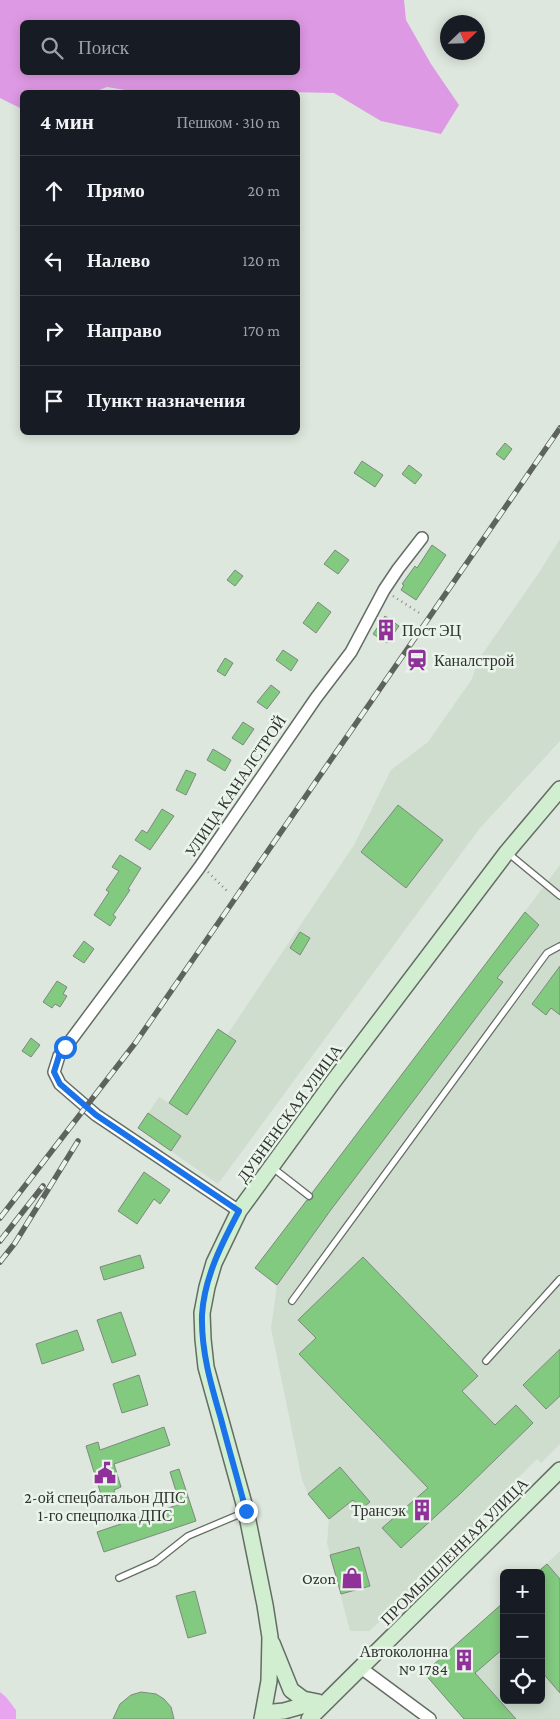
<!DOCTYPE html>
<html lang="ru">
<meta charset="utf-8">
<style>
body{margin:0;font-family:"Crimson Pro",serif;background:#20242c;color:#f1f3f6}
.controls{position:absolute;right:15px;bottom:15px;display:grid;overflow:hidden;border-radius:8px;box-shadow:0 2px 12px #0003}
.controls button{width:45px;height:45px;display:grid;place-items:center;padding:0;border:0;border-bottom:1px solid #363941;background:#171b24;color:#f1f3f6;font:25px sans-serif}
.compass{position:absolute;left:440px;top:15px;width:45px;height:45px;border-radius:50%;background:#171b24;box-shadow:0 2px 12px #0003;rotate:67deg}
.stop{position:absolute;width:15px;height:15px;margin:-11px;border:4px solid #1a73e8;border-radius:50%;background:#fff}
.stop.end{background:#1a73e8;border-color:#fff;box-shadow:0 1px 5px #0008}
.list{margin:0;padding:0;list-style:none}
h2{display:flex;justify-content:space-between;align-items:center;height:65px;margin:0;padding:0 20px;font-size:21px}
h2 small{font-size:16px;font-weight:400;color:#9ea1a6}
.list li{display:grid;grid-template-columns:32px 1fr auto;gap:15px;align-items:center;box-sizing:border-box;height:70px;padding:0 20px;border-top:1px solid #363941}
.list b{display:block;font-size:19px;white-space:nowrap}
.list em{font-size:16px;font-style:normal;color:#9ea1a6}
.icon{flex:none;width:28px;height:28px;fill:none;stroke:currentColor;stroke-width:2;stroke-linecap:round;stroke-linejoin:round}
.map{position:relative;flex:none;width:560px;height:1719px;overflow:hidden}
.search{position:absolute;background:#171b24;box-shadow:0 2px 12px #0003;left:20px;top:20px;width:280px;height:55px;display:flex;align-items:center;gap:12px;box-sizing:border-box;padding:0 18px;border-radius:8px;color:#9ea1a6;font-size:19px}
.panel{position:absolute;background:#171b24;box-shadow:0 2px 12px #0003;left:20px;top:90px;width:280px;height:345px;border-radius:8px}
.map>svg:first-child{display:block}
.built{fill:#ceddcd}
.forest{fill:#de99e4;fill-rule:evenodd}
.water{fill:#e9a4ef}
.building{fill:#82ca7f;stroke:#7f887f}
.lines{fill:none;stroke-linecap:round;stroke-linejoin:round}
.lane-casing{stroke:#646d64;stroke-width:8}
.street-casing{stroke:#646d64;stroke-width:14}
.secondary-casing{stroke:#646d64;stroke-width:18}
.path{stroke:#868d86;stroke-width:2.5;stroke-dasharray:1 4;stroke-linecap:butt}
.lane{stroke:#fff;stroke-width:5.5}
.street{stroke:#fff;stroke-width:11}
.secondary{stroke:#d1efd0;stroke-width:15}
.rail-casing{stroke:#5e635e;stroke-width:5.5}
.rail{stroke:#ebf4ea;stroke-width:4;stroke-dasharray:11;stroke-linecap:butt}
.route{stroke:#1a73e8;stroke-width:6}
.labels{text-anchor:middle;stroke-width:5;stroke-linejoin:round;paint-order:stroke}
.poi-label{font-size:16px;fill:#303430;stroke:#ebf4ea;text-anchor:end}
.street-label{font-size:16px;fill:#303430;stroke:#ebf4ea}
</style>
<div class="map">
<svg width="560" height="1719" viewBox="0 0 560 1719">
<rect width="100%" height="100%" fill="#dee7dd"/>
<path class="built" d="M560,539V741L480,828L218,1184L138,1128L159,1097L169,1103L218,1029L227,1035L354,845L391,770L428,742L472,679L477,662L540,571Z
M560,865V1444L541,1463L537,1459L516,1480L519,1484L485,1518L426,1582L369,1631H350L327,1543L329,1519L308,1494L302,1480L271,1328L277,1285L255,1268Z
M560,1551V1719H465L424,1673L504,1602V1700H541V1573H537Z"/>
<path class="forest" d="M0,0H404L406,20L431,64L459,105L441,134L381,121L334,93L288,92H138L107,87L94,92H22V109L0,98ZM22,22H298V72H22Z"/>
<path class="water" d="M0,1692L6,1697L16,1710V1719H0Z"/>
<path class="building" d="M505,443L512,449L504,460L496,454Z
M362,461L383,475L375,487L354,473Z
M409,465L422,475L415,484L402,474Z
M432,545L446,555L416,600L401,590L404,585L402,584L415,566L417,568Z
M335,550L349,560L338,574L324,564Z
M235,570L243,576L235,586L227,580Z
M318,602L331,612L316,633L303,623Z
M385,616L399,626L387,643L373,634Z
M283,650L298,660L291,671L276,660Z
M225,658L233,663L225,676L217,671Z
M271,685L280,692L267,709L257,702Z
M243,722L254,729L243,745L232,738Z
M213,749L231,760L225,771L207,760Z
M186,770L196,774L186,795L176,790Z
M398,805L443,840L406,888L361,852Z
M162,809L174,816L150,850L135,840L142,830L147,833Z
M120,855L141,868L128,889L130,890L113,915L116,917L110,926L94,915L109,892L106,890L119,871L112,867Z
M525,912L539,925L497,978L503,982L330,1211L277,1285L255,1268L307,1200H310L313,1198L312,1193Z
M300,932L310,938L300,955L290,948Z
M84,941L94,949L84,963L73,956Z
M560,966V1015L551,1008L546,1015L532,1004Z
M57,981L67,987L63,994L67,996L60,1007L55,1004L52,1008L43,1002Z
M218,1029L236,1041L187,1115L169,1103Z
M31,1038L40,1045L31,1057L22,1051Z
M148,1113L181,1136L171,1151L138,1128Z
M144,1172L170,1190L160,1204L154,1199L137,1224L118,1211Z
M140,1255L144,1268L104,1280L100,1267Z
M363,1257L478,1376L462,1391L495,1425L516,1405L533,1423L461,1493L401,1548L382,1528L428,1488L299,1354L316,1338L298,1320Z
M121,1312L136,1355L112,1363L97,1320Z
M77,1330L84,1350L42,1364L36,1344Z
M560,1349V1396L546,1409L523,1385Z
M139,1375L148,1405L122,1413L113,1384Z
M164,1427L170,1445L114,1464L121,1487L114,1490L116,1497L103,1501L86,1446L98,1442L100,1450Z
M340,1467L370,1502L361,1509L353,1500L329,1519L308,1494Z
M179,1469L196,1521L104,1552L97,1532L180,1504L170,1472Z
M359,1547L370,1586L341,1594L330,1555Z
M547,1564L560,1579V1693L541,1671V1569Z
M195,1591L206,1633L188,1638L176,1596Z
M504,1602V1648L475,1673L516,1719H464L424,1673Z
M141,1692L156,1694L164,1699L171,1707L174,1719H113L120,1704L131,1695Z"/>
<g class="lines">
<g class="lane-casing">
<path id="lane" d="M508,853L560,896
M273,1168L309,1196
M292,1301L547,953L560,946
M486,1361L560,1279
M119,1578L155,1562L188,1536L245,1512"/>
</g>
<g class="street-casing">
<path id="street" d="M239,1211L96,1115L60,1084L54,1072L59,1056L199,868L316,698L351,652L384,590L398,569L422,538
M361,1668L430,1719"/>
</g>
<g class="secondary-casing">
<path id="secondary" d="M272,1643L291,1690L303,1699L318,1702
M264,1713L284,1711L316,1702
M262,1719L269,1681L270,1637L265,1605L246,1511L206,1367L203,1339L202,1313L207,1287L214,1263L239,1211L333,1082L507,852L560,789
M309,1719L560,1470"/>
</g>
<path class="path" d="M393,596L421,614
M208,872L228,892"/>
<use href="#lane" class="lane"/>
<use href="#street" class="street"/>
<use href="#secondary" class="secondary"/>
<g class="rail-casing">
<path id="rail" d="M0,1218L136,1042L560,428
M0,1241L43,1186
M0,1262L15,1243L78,1141"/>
</g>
<use href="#rail" class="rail"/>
</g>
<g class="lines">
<path class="route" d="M65,1047L59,1056L54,1072L60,1084L96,1115L239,1211C222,1243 204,1278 202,1315C201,1351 211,1385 221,1419C229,1450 238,1480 246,1511"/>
</g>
<defs>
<g id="building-bare" transform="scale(1.725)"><path d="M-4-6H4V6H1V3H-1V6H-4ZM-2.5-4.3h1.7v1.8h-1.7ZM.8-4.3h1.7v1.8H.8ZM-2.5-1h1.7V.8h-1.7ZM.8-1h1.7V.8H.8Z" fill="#90319a" stroke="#ebf4ea" stroke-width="2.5" paint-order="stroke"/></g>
<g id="station-bare" transform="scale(1.725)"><path d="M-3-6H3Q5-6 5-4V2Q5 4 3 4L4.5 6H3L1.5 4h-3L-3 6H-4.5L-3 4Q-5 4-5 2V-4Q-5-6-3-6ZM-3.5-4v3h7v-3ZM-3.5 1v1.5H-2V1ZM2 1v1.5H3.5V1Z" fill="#90319a" stroke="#ebf4ea" stroke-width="2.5" paint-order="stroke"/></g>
<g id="civic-bare" transform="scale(1.725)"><path d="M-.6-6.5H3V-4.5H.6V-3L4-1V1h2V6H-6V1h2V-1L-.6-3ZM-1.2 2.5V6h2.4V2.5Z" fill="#90319a" stroke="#ebf4ea" stroke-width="2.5" paint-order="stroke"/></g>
<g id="shop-bare" transform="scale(1.725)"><path d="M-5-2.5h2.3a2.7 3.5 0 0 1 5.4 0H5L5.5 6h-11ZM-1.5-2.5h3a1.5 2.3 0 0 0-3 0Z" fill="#90319a" stroke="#ebf4ea" stroke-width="2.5" paint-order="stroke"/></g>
</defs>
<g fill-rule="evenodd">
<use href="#building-bare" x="386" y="630"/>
<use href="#station-bare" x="417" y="660"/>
<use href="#civic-bare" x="105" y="1473"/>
<use href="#building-bare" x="422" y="1510"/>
<use href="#shop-bare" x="352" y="1578"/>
<use href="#building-bare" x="464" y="1660"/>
</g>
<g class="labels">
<g class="poi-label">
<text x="402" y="636" text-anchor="start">Пост ЭЦ</text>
<text x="434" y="666" text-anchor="start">Каналстрой</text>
<text x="105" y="1503" text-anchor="middle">2-ой спецбатальон ДПС<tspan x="105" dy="18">1-го спецполка ДПС</tspan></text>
<text x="406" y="1516">Трансэк</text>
<text x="336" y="1584">Ozon</text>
<text x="448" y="1657">Автоколонна<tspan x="448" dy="18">№ 1784</tspan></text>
</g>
<g class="street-label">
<text transform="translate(235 786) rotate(-56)" y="6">УЛИЦА КАНАЛСТРОЙ</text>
<text transform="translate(289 1113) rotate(-54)" y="6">ДУБНЕНСКАЯ УЛИЦА</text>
<text transform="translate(454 1551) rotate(-45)" y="6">ПРОМЫШЛЕННАЯ УЛИЦА</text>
</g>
</g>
</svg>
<div class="controls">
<button>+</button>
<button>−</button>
<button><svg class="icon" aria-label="locate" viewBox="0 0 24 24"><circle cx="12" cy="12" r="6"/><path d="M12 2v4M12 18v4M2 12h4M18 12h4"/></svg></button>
</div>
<svg class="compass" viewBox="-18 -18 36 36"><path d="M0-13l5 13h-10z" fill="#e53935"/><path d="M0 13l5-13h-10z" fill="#9ea1a6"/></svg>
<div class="stop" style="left:65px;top:1047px"></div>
<div class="stop end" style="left:246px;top:1511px"></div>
<div class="search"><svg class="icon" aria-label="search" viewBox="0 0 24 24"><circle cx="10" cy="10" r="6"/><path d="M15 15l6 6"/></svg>Поиск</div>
<section class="panel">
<h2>4 мин<small>Пешком · 310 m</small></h2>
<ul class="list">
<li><svg class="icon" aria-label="ahead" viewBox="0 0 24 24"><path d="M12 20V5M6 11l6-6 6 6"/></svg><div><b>Прямо</b></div><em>20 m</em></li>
<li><svg class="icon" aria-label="left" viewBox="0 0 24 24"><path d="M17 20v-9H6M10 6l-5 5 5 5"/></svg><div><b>Налево</b></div><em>120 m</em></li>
<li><svg class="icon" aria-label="right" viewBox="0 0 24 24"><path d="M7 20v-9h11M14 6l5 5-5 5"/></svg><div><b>Направо</b></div><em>170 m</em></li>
<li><svg class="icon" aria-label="arrive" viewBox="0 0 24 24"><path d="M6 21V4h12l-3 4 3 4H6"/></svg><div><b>Пункт назначения</b></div></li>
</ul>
</section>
</div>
